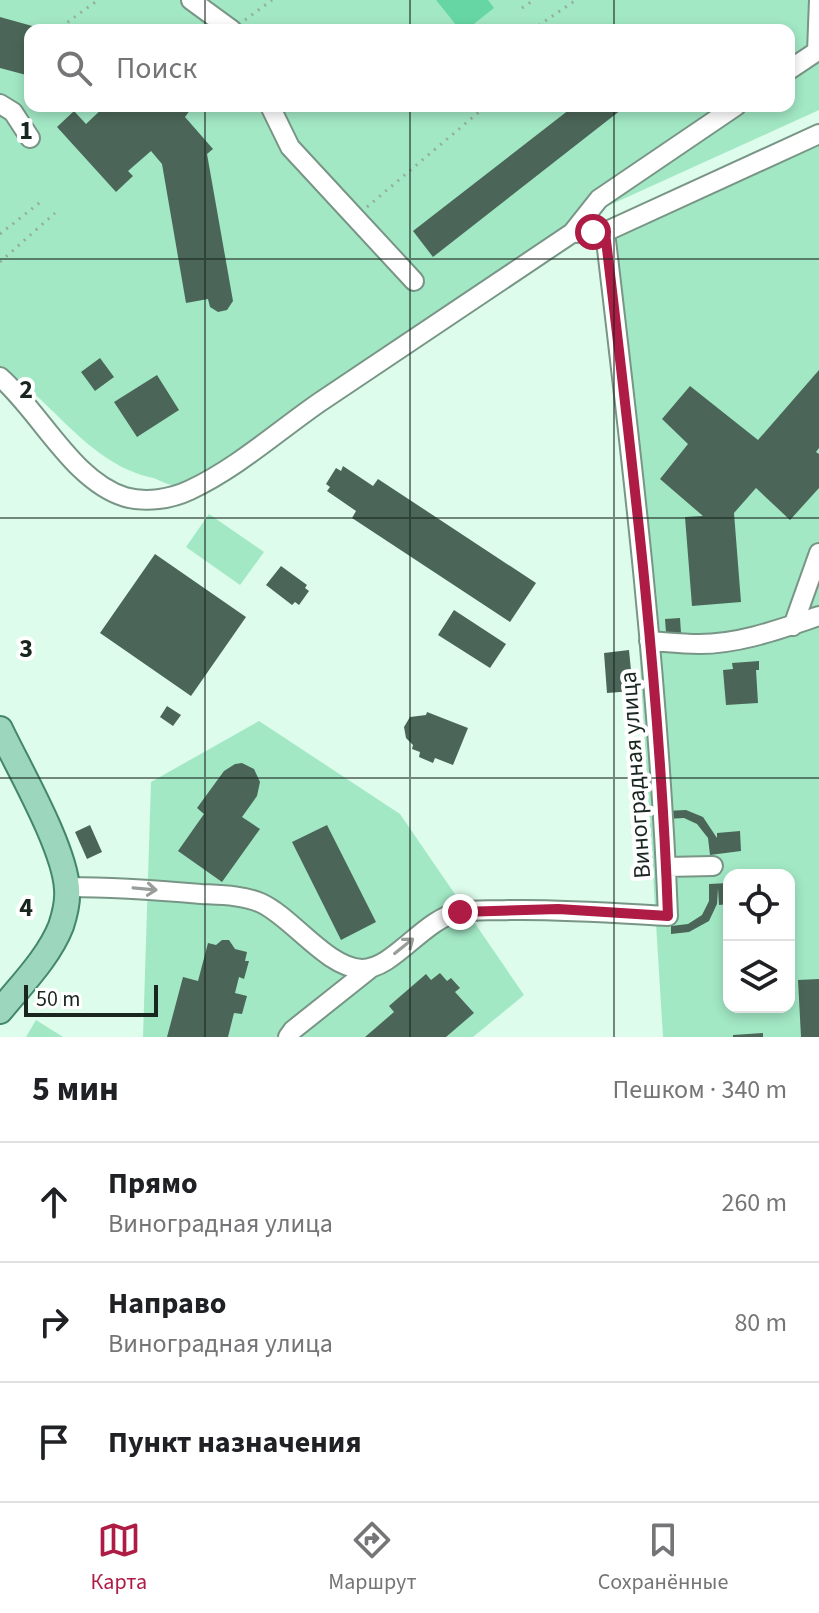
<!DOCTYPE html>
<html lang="ru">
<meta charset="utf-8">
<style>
body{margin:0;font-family:"Source Sans 3",sans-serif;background:#f2f2f2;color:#202124}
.controls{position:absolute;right:24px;bottom:24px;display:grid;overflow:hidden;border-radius:16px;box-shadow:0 4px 12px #0003}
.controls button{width:72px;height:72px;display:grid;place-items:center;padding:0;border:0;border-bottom:2px solid #e0e0e0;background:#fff;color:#202124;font:40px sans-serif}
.scale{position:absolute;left:24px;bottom:20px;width:134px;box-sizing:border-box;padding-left:8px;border:4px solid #19251f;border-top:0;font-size:22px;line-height:28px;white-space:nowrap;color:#19251f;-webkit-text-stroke:6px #fff;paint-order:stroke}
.stop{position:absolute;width:24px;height:24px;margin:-18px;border:6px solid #ae1b44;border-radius:50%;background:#fff}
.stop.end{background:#ae1b44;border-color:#fff;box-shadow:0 2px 8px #0008}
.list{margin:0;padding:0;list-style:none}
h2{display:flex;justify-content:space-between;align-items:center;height:104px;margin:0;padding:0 32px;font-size:34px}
h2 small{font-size:26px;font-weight:400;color:#757577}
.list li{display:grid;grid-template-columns:52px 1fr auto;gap:24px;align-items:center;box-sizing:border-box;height:120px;padding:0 32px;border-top:2px solid #e0e0e0}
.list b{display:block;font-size:30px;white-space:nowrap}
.list p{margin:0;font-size:26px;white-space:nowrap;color:#757577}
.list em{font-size:26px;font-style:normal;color:#757577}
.icon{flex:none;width:44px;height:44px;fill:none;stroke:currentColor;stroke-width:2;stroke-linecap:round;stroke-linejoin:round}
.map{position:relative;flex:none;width:819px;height:1037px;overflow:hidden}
.search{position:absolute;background:#fff;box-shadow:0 4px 12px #0003;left:24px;right:24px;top:24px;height:88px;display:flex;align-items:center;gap:20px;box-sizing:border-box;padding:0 28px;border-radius:16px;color:#757577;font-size:30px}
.sheet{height:464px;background:#fff}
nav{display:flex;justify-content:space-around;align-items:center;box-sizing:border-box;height:112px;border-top:2px solid #e0e0e0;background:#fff;font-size:22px;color:#757577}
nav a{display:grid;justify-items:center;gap:4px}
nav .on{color:#ae1b44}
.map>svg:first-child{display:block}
.green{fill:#a2e8c5;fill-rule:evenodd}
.water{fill:#66d6a4}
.building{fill:#4b6658}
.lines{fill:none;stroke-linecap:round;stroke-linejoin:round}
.minor-casing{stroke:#789586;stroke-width:22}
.major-casing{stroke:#438668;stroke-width:28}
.path{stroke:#95ada1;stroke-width:3;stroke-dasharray:2 6;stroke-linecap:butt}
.minor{stroke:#fff;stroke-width:18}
.major{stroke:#9cd6bc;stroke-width:24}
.oneway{stroke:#989d9a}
.route{stroke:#ae1b44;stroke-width:10}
.grid{fill:none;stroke:#19251f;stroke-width:2;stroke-opacity:0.55}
.labels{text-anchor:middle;stroke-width:8;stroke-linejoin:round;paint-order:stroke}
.street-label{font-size:24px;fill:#19251f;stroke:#fff}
.grid-label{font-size:26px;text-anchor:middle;font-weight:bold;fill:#19251f;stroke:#fff;stroke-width:8;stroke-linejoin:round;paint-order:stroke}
</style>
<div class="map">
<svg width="819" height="1037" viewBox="0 0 819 1037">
<rect width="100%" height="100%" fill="#ddfceb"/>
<path class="green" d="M0,0H819V110L601,209L227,462C212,470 193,484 176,485C168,486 160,480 153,478C88,464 54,401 0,367ZM30,30H789V106H30Z
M819,145V1037H663L614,240ZM729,875H789V1007H729Z
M209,514L264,552L240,585L186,547Z
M259,721L400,814L524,995L473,1037H143L151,782Z
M36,1020L63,1037H26Z"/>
<path class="water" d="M436,0H488L494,8L466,30H460Z"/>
<path class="building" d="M0,17L43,29L30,30V76L0,68Z
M105,106H193L185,117L213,149L207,154L233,301L227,310L218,312L210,307L208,299L186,303L162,164L151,151L128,171L133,176L116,192L57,127L74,111L86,124Z
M574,106H626L433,257L413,231Z
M100,358L114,377L95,391L81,372Z
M819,370V448L816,452L819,454V488L790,520L756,488L734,513L741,602L692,606L685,517L703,516L660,479L688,444L662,419L690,386L758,440Z
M157,375L179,410L137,437L114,402Z
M343,466L373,486L378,479L536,583L510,622L352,518L356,511L327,491L330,487L326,484L336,468L341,471Z
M155,554L246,617L191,696L100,633Z
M281,566L307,585L305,588L309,591L299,605L295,602L292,605L266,585Z
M454,610L506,644L490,668L438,635Z
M680,618L681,633H666L665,619Z
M629,650L633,691L607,693L604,653Z
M759,661V670H756L758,703L726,705L723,670L733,669L732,663Z
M167,706L181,715L173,726L160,717Z
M427,712L468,728L453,765L435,758L433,763L419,757L420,752L412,749L413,745L406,738L404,727L410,717L426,715Z
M242,763L254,769L260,782L257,796L242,817L260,829L222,882L178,851L204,814L197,808L224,771L235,764Z
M686,810L703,817L717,838V833L740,831L741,851L710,855L708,838L697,824L684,818L666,819L665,811Z
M90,825L102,852L87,859L75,832Z
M327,825L376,922L341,940L292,842Z
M729,883V904L719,905L718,888L717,904L709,921L689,932L671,934V926L688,924L702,915L709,901V884Z
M222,940H229L235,949L247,952L245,961H249L244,979L239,977L235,993L247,996L242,1014L234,1013L228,1037H167L183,977L198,981L208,943L216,945Z
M440,973L447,981L451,978L460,988L455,992L474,1013L446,1037H365L394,1012L389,1006L426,974L431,980Z
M819,979V1037H801L798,980Z
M763,1033V1037H733V1035Z"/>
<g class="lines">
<g class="minor-casing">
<path id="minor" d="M191,0L232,30
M817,52L819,0
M789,70L819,50
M0,104L13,112L30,138
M270,106L290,147L414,281
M605,232L819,134
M0,377C41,413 73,481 125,497C146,503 171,499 190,490C237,468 278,431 320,402C404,345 488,289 572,233L599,199L736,106
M793,626L819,553
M649,641C665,642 682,644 699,644C740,644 780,629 819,616
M666,867L713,866
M67,887C112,887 156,890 201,894C221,895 243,895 261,903C292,917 327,968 362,969C394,969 424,918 460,912C476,909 494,911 509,910C562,909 615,913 668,916C659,687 632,459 605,232L572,233
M288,1037L293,1030L371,968"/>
</g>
<g class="major-casing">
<path id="major" d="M0,729C19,769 65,848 67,889C68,901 65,914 61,926C49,957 21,985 0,1011"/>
</g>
<path class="path" d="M522,8L534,0
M245,20L272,0
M61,27L98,0
M532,30L576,0
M367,207L486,106
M0,234L43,200
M0,262L55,213"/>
<use href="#minor" class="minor"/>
<use href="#major" class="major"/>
</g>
<defs><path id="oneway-shaft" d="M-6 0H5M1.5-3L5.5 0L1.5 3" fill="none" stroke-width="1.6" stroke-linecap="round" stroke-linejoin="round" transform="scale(2)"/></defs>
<g class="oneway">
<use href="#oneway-shaft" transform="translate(145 889) rotate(5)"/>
<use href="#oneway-shaft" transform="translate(404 946) rotate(-39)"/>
</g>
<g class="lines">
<path class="route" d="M460,912L558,909L668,916C660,687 632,459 605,232H593"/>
</g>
<path class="grid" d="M205,0V30M410,0V30M614,0V30M205,106V1037M410,106V1037M614,106V1037M0,259H819M0,518H819M0,778H819"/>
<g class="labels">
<g class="street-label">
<text transform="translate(635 775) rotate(-94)" y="8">Виноградная улица</text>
</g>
</g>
<g class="grid-label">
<text x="26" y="139">1</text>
<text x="26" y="398">2</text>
<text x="26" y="657">3</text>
<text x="26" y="916">4</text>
</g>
</svg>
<div class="controls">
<button><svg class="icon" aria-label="locate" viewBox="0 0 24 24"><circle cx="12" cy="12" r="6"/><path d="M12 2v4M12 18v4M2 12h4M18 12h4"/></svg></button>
<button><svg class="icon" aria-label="layers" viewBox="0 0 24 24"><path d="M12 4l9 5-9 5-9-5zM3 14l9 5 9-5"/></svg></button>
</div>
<div class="scale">50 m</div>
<div class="stop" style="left:593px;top:232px"></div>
<div class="stop end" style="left:460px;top:912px"></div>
<div class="search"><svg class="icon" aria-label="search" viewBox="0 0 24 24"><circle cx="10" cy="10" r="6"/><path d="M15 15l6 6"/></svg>Поиск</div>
</div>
<section class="sheet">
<h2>5 мин<small>Пешком · 340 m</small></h2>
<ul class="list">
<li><svg class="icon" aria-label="ahead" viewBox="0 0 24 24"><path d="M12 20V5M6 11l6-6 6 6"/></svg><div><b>Прямо</b><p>Виноградная улица</p></div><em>260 m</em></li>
<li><svg class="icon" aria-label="right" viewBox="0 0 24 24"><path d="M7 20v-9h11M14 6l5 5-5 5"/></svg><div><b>Направо</b><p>Виноградная улица</p></div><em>80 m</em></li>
<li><svg class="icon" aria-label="arrive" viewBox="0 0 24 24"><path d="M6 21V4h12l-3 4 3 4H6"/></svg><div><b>Пункт назначения</b></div></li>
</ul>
</section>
<nav>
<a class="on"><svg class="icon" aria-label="map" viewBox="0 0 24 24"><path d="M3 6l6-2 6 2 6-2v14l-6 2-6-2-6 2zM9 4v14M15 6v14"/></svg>Карта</a>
<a><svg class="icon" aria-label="directions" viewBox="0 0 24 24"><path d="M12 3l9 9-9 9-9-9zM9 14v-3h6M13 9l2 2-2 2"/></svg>Маршрут</a>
<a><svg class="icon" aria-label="saved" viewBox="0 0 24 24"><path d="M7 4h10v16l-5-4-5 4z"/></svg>Сохранённые</a>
</nav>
